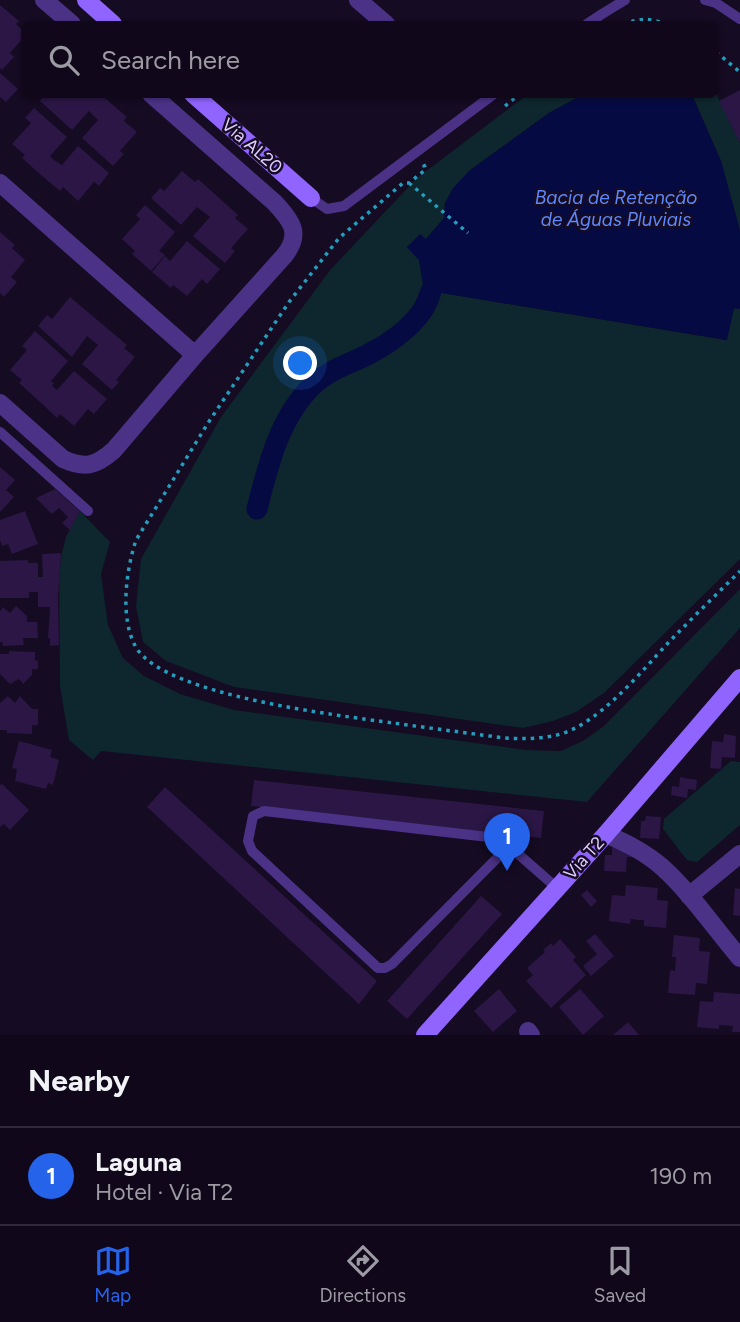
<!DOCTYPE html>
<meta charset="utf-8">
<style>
body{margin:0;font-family:Figtree,sans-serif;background:#1e1627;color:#f1f3f6}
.you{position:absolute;left:301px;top:364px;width:24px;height:24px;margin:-18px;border:5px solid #fff;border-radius:50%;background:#1a73e8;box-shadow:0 0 0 10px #1a73e833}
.badge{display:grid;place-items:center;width:46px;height:46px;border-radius:50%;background:#2563eb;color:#fff;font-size:23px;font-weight:700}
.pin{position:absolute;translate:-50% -58px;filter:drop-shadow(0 2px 4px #0008)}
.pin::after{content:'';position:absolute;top:37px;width:24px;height:21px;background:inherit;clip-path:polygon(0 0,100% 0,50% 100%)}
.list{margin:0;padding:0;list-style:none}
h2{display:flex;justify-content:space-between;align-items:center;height:91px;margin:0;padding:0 28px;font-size:30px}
h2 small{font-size:23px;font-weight:400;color:#9c9aa2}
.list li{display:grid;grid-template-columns:46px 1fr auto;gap:21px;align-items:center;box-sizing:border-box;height:98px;padding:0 28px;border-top:2px solid #302939}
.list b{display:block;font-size:26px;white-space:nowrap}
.list p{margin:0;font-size:23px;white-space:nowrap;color:#9c9aa2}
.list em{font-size:23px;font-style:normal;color:#9c9aa2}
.icon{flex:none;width:38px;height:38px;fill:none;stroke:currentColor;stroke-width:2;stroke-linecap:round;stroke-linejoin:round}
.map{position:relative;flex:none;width:740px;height:1035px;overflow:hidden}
.search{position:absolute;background:#10081a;box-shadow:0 2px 5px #0004;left:21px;right:21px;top:21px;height:77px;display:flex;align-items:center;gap:18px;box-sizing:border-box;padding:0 24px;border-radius:10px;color:#9c9aa2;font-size:26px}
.sheet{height:189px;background:#10081a}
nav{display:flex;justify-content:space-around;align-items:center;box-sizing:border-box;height:98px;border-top:2px solid #302939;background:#10081a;font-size:19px;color:#9c9aa2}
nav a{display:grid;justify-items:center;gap:4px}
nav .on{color:#2563eb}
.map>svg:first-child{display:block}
.green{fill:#0e262d}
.water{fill:#050b42}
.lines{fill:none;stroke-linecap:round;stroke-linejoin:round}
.canal{stroke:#050b42;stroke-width:21}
.building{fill:#2b1645}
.path{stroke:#239ebd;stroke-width:3.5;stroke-dasharray:3.5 5;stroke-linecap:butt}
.lane{stroke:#4b3286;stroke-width:10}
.street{stroke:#4b3286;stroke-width:18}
.secondary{stroke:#9064ff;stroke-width:18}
.labels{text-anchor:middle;stroke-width:5;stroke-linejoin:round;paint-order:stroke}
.street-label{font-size:18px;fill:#dfcdff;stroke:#150b22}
.water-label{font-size:19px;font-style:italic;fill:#5b88ff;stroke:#150b22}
</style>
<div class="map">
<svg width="740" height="1035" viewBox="0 0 740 1035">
<rect width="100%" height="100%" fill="#150b22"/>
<path class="green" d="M716,93L740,143V231L721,161L692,95L716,94Z
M527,95H582L549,113L469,171L445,203L444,218L426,239L407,247L419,260L424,290L726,340L734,308L740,309V559L604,693L576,712L553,721L523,728L234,687L166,661L143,642L136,606L141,559L221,417L331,269L417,178Z
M80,511L110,542L101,574L108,625L123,658L144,676L180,694L234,710L526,750L561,751L583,741L604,726L740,589V628L587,802L101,751L93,760L69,740L60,686L59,581L61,557L66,537Z
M731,761L740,762V825L697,862L687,860L663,829L664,819Z"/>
<path class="water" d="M582,95H692L721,161L740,231V309L734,308L727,340L424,290L419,260L407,247L420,234L426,239L444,218L445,203L453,188L469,171L549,113Z"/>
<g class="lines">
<path class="canal" d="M257,509C268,465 280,415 315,383C331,369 349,364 367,355C387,345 410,329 422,311C426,305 429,298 431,291"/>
</g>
<path class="building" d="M0,5L19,21L16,24L24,32V37L10,53L14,57L2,70L0,68Z
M0,73L18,89L6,102L0,97Z
M740,90V143L719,101Z
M45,94H100L127,117L124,121L137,132L120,151L124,154L113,166L82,138L98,120L89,111L72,130L40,101Z
M34,108L67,137L50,156L54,160L62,165L78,146L109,173L99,186L94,182L78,201L63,187L60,191L41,175L22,158L25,155L12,144L31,123L25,118Z
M182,171L195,182L198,179L217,196L238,215L235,218L248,229L231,248L235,251L225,263L193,236L210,217L197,207L181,225L151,198L160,188L164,191Z
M145,205L175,232L159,251L165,255L151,271L132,254L135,251L122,239L140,219L136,215Z
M0,232L15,245L12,248L25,260L11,277L17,282L4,297L0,293Z
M187,241L220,269L207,284L202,279L187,296L173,285L171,288L152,272L165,256L170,261Z
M70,297L127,345L124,348L135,357L116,380L119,382L112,390L82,364L98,345L87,336L72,357L38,326L47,315L52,319Z
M35,331L68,361L51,381L54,383L52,386L57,390L74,371L107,399L94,414L88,409L74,426L60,414L57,418L39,401L19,383L22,380L10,370L27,350L22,346Z
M0,467L15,480L6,490L14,497L0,512Z
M55,489L80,511L70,530L62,523L68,517L59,508L52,514L36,498Z
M25,511L38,544L12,554L8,544L2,546L0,540V520Z
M61,553L58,597L59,645L50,646V638H48L50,607H38V592H29V598H0V561L28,560V563H38V577H43L42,554Z
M16,606L27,616V622H37L38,638H23L24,645L3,646L2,642H0V611L3,607L10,613Z
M9,651L35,652V660L38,661V669H32V675L23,684L19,679L10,684L0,674V654H9Z
M8,696L15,703L20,696L32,709H38V725H32V734L7,733V730H0V703Z
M724,734L736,736L735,758L722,757L721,769L710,768L712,741L723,742Z
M19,741L52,750L50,757L59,760L53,785L48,783L46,789L15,781L17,769L12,768Z
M680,777L697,780L696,790L688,789L687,798L671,795L672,786L679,787Z
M254,780L544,811L541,838L251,806Z
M2,784L29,810L10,830L4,824L0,827V785Z
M165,787L377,981L359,1004L147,807Z
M646,816L661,817L659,839L640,838L641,821H645Z
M612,847L633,849L632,857H627L626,872L604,871L605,855H612Z
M626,885L658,888L657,900L668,901L666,928L644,926V920H638L631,919L630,924L609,921L612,895L625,896Z
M735,888L740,889V916L733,915Z
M587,890L597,901L591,907L581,895Z
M481,896L502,914L407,1019L387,1001Z
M595,934L614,956L591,976L583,966L597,954L586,941Z
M674,935L700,938L699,951L710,952L707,984L696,983L695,995L668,993L670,970L675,971L676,957H672Z
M560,939L576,957L573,960L586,975L551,1008L526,981L533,975L527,968L545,952L543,950L551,943L553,946Z
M499,989L517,1011L493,1032L474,1011Z
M580,989L604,1016L583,1035L559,1007Z
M714,992L740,994V1032H732L733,1026L719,1025V1029L697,1027L700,1001L713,1002Z
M628,1022L639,1035H613Z"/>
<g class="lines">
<path class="path" d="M623,24C639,19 649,17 665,24
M716,52L740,72
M505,106L520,94
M426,165L424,166L425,170L409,183H403L339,238L289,302L208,423L136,540C126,570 119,620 137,649C169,696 337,715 393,723C430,728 467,733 504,738C522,739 540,739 557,735C598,725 640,673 668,643C691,619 716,595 740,571
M409,183L468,233"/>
<path class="lane" d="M705,0L716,3L740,19
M587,24L602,14L625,0
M311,198L327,209L344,206L494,94
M0,432L88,511
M509,846L502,840L497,838L264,811L253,816L248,841L252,851L378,968H385L392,964L509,846L557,888"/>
<path class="street" d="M44,0L72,24
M358,0L386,24
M0,183L195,355
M0,403L63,459C85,469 96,466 114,450L195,355L284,256C302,234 292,221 274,202L151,94
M606,834C626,843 645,852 662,867C691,893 715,929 740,958
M689,896L740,854
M528,1031L531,1035"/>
<path class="secondary" d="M86,0L113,24
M193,94L311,198
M425,1035L606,834L740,678"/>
</g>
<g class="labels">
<g class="street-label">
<text transform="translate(252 146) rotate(41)" y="6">Via AL20</text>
<text transform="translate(584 858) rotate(-48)" y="6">Via T2</text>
</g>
<g class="water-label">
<text x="616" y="204">Bacia de Retenção<tspan x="616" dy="22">de Águas Pluviais</tspan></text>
</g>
</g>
</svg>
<div class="you"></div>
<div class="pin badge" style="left:507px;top:871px">1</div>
<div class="search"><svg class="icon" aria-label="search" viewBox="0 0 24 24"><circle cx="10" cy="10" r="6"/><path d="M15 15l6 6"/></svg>Search here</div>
</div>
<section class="sheet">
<h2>Nearby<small></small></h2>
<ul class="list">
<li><span class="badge">1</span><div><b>Laguna</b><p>Hotel · Via T2</p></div><em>190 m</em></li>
</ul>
</section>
<nav>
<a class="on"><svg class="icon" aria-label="map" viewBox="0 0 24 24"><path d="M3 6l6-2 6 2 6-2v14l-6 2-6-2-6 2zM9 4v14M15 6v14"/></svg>Map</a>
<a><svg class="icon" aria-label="directions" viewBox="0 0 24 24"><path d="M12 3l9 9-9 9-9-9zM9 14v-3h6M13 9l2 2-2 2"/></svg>Directions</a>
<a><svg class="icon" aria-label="saved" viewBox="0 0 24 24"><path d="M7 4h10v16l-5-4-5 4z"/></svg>Saved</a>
</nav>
